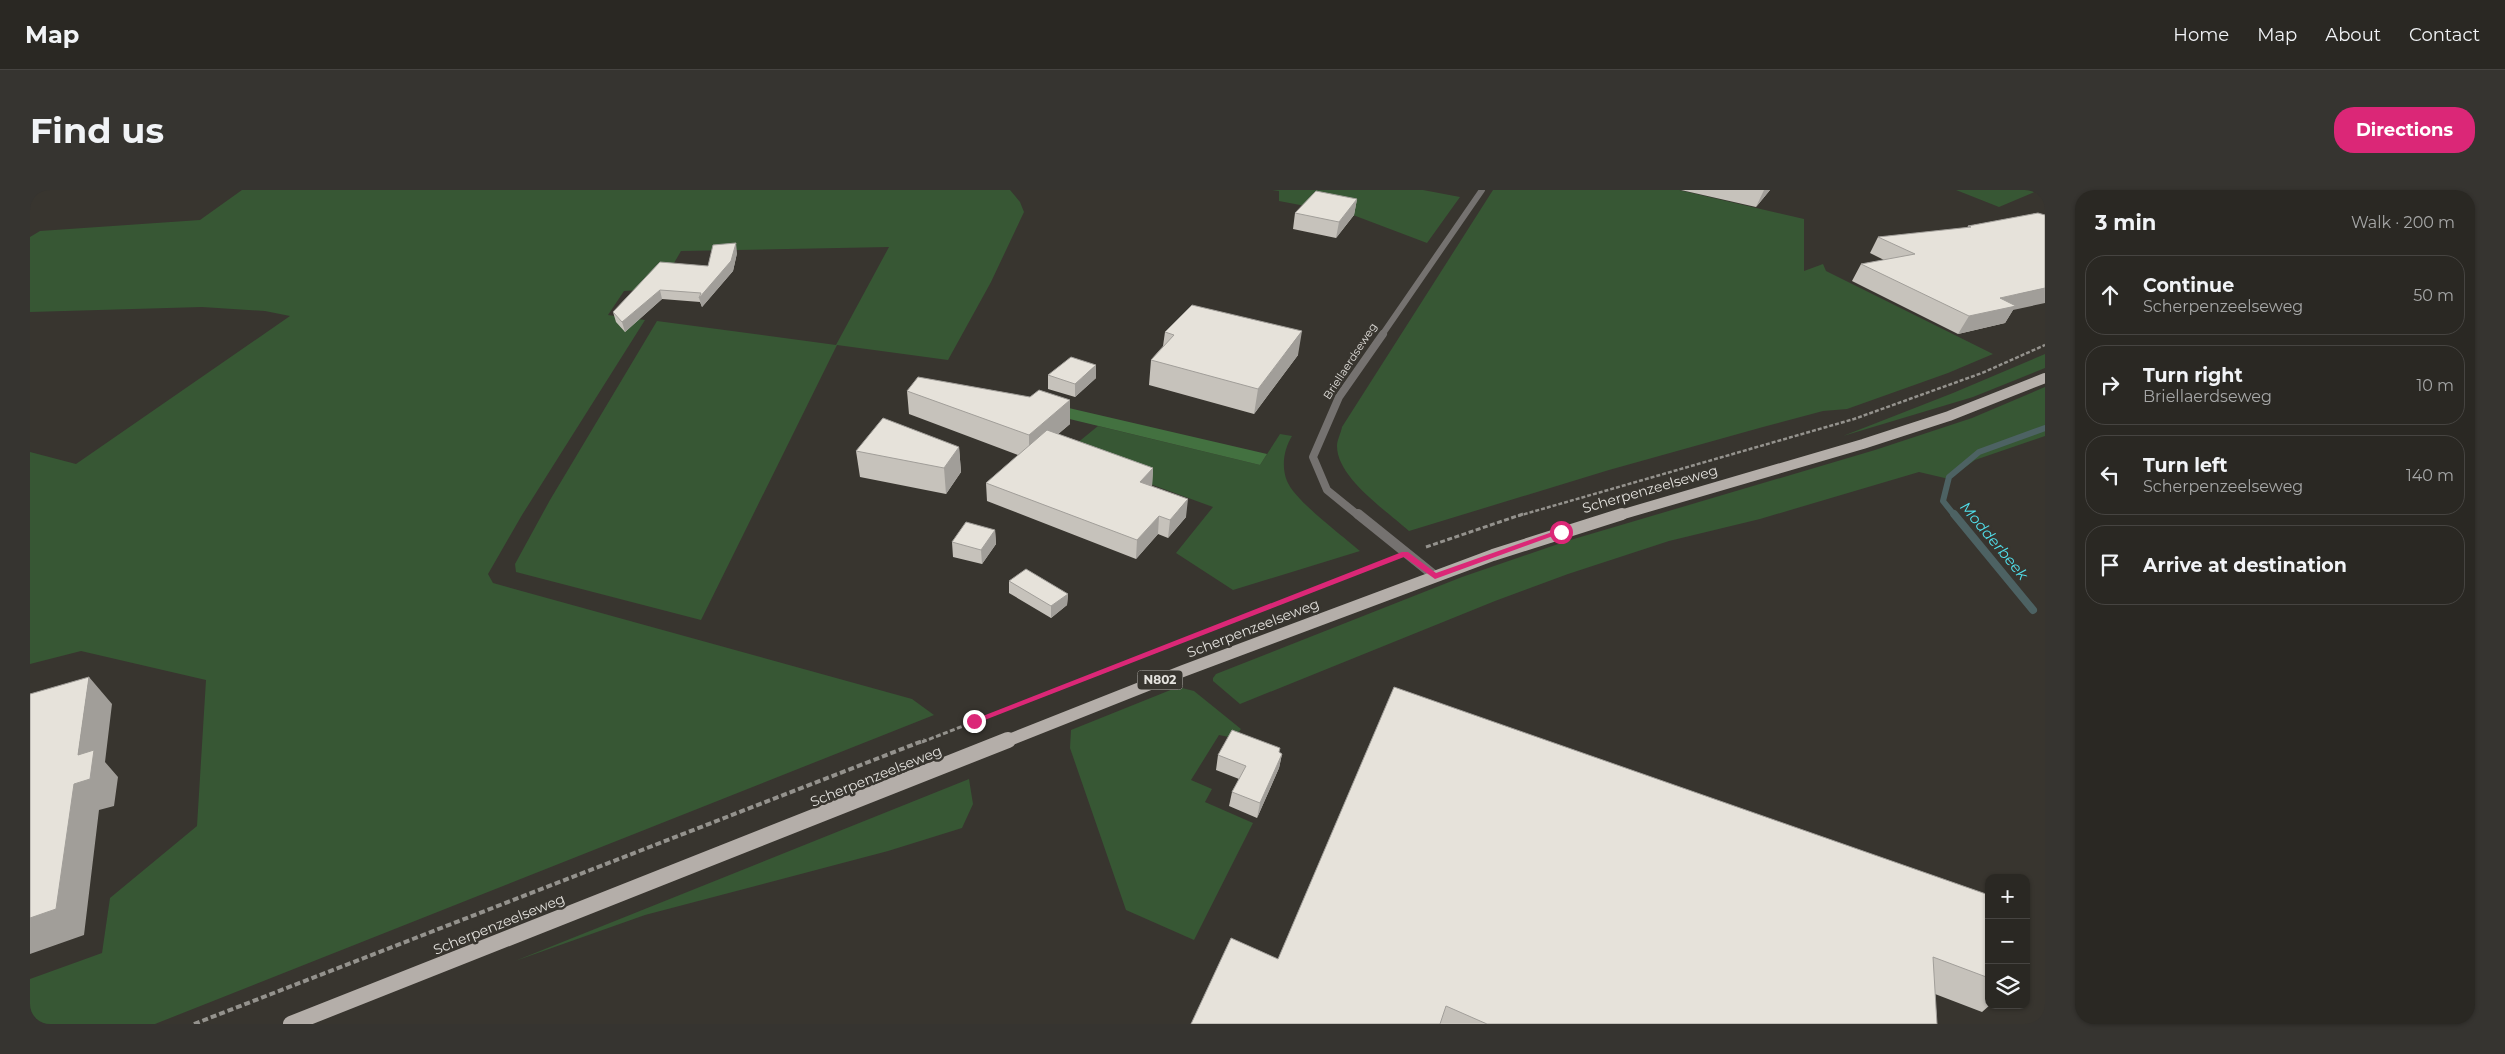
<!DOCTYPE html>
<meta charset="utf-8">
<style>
body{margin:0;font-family:Montserrat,sans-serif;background:#363430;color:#f1f3f6}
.controls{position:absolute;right:15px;bottom:15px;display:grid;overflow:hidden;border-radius:10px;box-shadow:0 1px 4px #0004}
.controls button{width:45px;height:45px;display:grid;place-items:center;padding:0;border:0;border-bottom:1px solid #464441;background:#2a2823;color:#f1f3f6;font:25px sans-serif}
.stop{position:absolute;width:15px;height:15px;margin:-11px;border:4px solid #db2777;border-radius:50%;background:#fff}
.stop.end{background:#db2777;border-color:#fff;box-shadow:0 1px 5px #0008}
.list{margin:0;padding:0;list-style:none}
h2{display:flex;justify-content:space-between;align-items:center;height:65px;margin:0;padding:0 20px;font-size:21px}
h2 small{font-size:16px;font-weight:400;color:#a5a6a6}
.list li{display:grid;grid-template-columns:32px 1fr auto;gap:15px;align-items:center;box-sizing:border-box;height:80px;margin:0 10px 10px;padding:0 10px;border:1px solid #464441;border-radius:20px}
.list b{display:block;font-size:19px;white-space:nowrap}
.list p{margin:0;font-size:16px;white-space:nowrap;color:#a5a6a6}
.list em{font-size:16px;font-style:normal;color:#a5a6a6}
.icon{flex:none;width:28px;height:28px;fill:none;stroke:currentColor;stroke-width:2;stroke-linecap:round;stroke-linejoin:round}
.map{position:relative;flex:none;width:2015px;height:834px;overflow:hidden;border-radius:20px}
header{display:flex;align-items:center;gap:30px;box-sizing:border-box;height:70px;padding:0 25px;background:#2a2823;border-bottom:1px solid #464441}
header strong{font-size:24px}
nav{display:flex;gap:28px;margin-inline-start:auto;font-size:18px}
.intro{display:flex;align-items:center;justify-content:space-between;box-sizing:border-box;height:120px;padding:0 30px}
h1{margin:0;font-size:35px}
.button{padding:12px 22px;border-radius:20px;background:#db2777;color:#fff;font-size:18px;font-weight:700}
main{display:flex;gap:30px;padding:0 30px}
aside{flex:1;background:#2a2823;border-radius:20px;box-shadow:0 1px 4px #0004}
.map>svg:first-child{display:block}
.green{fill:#375734}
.forest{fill:#437140}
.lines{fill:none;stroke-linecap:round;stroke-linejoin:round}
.stream-far1{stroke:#4d6263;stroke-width:6}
.stream{stroke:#4d6263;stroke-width:8}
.path-far2{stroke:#94928d;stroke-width:2.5;stroke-dasharray:4 2;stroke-linecap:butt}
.path-far1{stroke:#94928d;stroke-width:3;stroke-dasharray:5 2.5;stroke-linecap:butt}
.path{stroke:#94928d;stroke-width:4;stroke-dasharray:6 3;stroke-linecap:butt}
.minor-far2{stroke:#757270;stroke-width:6}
.minor-far1{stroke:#757270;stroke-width:8}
.minor{stroke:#757270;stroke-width:10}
.primary-far2{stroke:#b4aea9;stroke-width:10}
.primary-far1{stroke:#b4aea9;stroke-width:12}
.primary{stroke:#b4aea9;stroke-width:16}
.wall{fill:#c6c2bb}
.shaded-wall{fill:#a19e99}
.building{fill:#e6e2da;stroke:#a19e99}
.route{fill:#db2777}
.labels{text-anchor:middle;stroke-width:5;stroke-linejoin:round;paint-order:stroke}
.far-street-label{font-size:11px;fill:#e4e2de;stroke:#38352f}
.shield{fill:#38352f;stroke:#b0aeaa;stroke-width:1}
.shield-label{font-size:12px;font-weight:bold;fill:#e4e2de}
.street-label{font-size:14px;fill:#e4e2de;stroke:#38352f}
.water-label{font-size:15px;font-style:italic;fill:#51e0ec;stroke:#38352f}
</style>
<header>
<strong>Map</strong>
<nav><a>Home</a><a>Map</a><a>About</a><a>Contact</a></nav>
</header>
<div class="intro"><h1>Find us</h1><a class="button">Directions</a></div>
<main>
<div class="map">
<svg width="2015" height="834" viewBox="0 0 2015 834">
<rect width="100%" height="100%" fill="#38352f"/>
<path class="green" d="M212,0H980L990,12L994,22L961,92L918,170L807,155L671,430L486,382L485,374L520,310L627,131L806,155L859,57L651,61L629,99L594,101L578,125L615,130L492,325L458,384L463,393L882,509L904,525L125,834H0V789L72,763L80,708L167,636L176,490L51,461L0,474V262L46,274L260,126L235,121L172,117L0,122V47L10,41L170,30Z
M1242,0H1393L1430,7L1397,53L1323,25L1249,11V1Z
M1463,0H1649L1774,29V81L1793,74L1796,81L1963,164L1918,183L1817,219L1793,221L1733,237L1579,280L1379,341C1357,321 1307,288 1307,256C1307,250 1311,243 1312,237Z
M1926,0H2009L1969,17Z
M2015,164V178L1943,207L1813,246L1923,203Z
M2015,197V246L1945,270L1919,289L1889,282L1730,329L1639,351L1538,384L1465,411L1210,514L1183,491V488L1186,484L1432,387L1537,351L1845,260L1942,228Z
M1068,236L1230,275L1250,244L1262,246C1254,259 1251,276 1257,291C1265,311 1313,346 1330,361L1203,400L1146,363L1183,317L1035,263Z
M1148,497L1164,501L1211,539L1204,548L1189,545L1161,590L1182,599L1175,612L1223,633L1164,750L1096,720L1040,558L1041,540Z
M939,589L943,614L932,638L858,661L615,725L485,771Z"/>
<path class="forest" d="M1000,209L1237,264L1230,275L994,218Z"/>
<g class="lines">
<path class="stream-far1" d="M1925,326L1913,311L1919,287L1949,262L2015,238"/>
<path class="stream" d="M1924,324L2003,420"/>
<path class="path-far2" d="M1488,326L1824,229L1952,183L2015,155"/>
<path class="path-far1" d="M1396,357L1493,324
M892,552L1360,370"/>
<path class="path" d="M164,834L895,550"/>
<path class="minor-far2" d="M1352,145L1452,0"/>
<path class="minor-far1" d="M1329,326L1297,300L1283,267L1309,207L1353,144"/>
<path class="minor" d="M1328,324L1405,386"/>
<path class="primary-far2" d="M1587,326L1833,254L1919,226L2015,188"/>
<path class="primary-far1" d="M974,552L1153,481L1463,365L1592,324"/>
<path class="primary" d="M261,834L978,550"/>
</g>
<path class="wall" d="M1651,0H1740L1726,17Z
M1327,9L1324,25L1306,48L1263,39L1265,23Z
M2008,23L1983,120L1975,133L1928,144L1822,91L1831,74L1854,70L1840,63L1848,47L1937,38L1938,36Z
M707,63L703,81L672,117L670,112L632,109L595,142L586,132L583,122L678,76Z
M1135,142L1268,165L1224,224L1119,195L1121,170L1133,156Z
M1018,185L1066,188L1045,207L1018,199Z
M877,201L1040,210V234L1028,244L1123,278L1122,296L1156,327L1138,348L1128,344L1106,369L957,311L956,293L988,265L879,224Z
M929,257L931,282L916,304L830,287L826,261Z
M965,340L966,354L952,374L923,367L922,352Z
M979,391L1038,404L1037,415L1021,428L979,403Z
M1249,563L1252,564L1249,578L1227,628L1199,616L1202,602L1209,589L1186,580L1188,565Z
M1959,705V815H1960L1952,822L1905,804L1907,834H1161L1248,769Z"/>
<path class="shaded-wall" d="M1734,0H1740L1726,17Z
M1327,9L1324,25L1306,48L1309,32Z
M706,53L707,63L703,81L672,117L669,108Z
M2015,98V113L1983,120L1975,133L1928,144L1939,126L1970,108Z
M630,100L632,109L595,142L592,132Z
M1272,141L1268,165L1224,224L1228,199Z
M1066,175V188L1045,207V194Z
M1040,210V234L999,269V245Z
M929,257L931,282L916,304L914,278Z
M1123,278L1122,296L1110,292Z
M1158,309L1156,327L1138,348L1140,330Z
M1129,326L1128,344L1106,369L1107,350Z
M965,340L966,354L952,374L951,360Z
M1038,404L1037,415L1021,428V416Z
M59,487L82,514L75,572L88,587L84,616L69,620L54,745L0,764V728L48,565Z
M1252,564L1249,578L1227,628L1230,613Z"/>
<path class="building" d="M1286,1L1327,9L1309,32L1265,23Z
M2008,23L2015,25V98L1970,108L1986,116L1939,126L1831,74L1885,64L1848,47L1941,37L1938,36Z
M706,53L701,71L669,108L671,103L630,100L592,132L583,122L630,72L678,76L683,55Z
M1162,115L1272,141L1228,199L1121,170L1144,145L1135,142Z
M1041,167L1066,175L1045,194L1018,185Z
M888,187L1000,207L1009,200L1040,210L999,245L877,201Z
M853,228L929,257L914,278L826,261Z
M1017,240L1123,278L1110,292L1158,309L1140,330L1129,326L1107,350L956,293Z
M936,332L965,340L951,360L922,352Z
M996,379L1038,404L1021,416L979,391Z
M59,487L48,565L64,560L60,589L44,594L26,719L0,728V504Z
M1364,497L1959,705V788L1903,767L1907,834H1457L1416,816L1410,834H1161L1201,748L1248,769Z
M1202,540L1250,558L1249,562L1252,564L1230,613L1202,602L1216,576L1188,565Z"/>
<path class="route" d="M1528,340L1534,342L1405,389L1374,367L947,533H941L940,531L1372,362H1378L1406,383Z"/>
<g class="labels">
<g class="far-street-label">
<text transform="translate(1320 171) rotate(-57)" y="4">Briellaerdseweg</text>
</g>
<rect class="shield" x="1107.5" y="480.5" width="45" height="19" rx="4"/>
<g class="shield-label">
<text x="1130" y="494">N802</text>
</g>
<g class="street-label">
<text transform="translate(1620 299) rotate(-16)" y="5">Scherpenzeelseweg</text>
<text transform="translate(1223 438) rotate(-21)" y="5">Scherpenzeelseweg</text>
<text transform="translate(846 586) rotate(-22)" y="5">Scherpenzeelseweg</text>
<text transform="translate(469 734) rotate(-22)" y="5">Scherpenzeelseweg</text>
</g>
<g class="water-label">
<text transform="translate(1964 351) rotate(50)" y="5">Modderbeek</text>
</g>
</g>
</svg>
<div class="controls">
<button>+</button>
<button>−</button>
<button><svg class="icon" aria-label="layers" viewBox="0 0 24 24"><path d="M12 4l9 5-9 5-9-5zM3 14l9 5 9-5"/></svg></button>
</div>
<div class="stop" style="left:1531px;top:342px"></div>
<div class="stop end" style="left:944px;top:531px"></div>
</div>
<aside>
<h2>3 min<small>Walk · 200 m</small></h2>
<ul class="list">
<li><svg class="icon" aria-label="ahead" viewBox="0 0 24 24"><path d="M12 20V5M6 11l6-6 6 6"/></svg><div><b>Continue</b><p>Scherpenzeelseweg</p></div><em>50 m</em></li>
<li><svg class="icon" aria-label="right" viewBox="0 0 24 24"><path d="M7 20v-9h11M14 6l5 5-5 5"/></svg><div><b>Turn right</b><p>Briellaerdseweg</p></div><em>10 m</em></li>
<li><svg class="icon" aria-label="left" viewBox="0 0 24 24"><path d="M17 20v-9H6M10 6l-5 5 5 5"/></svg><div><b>Turn left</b><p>Scherpenzeelseweg</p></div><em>140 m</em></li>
<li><svg class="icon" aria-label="arrive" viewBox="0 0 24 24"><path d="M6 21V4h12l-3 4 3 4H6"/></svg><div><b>Arrive at destination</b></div></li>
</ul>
</aside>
</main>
